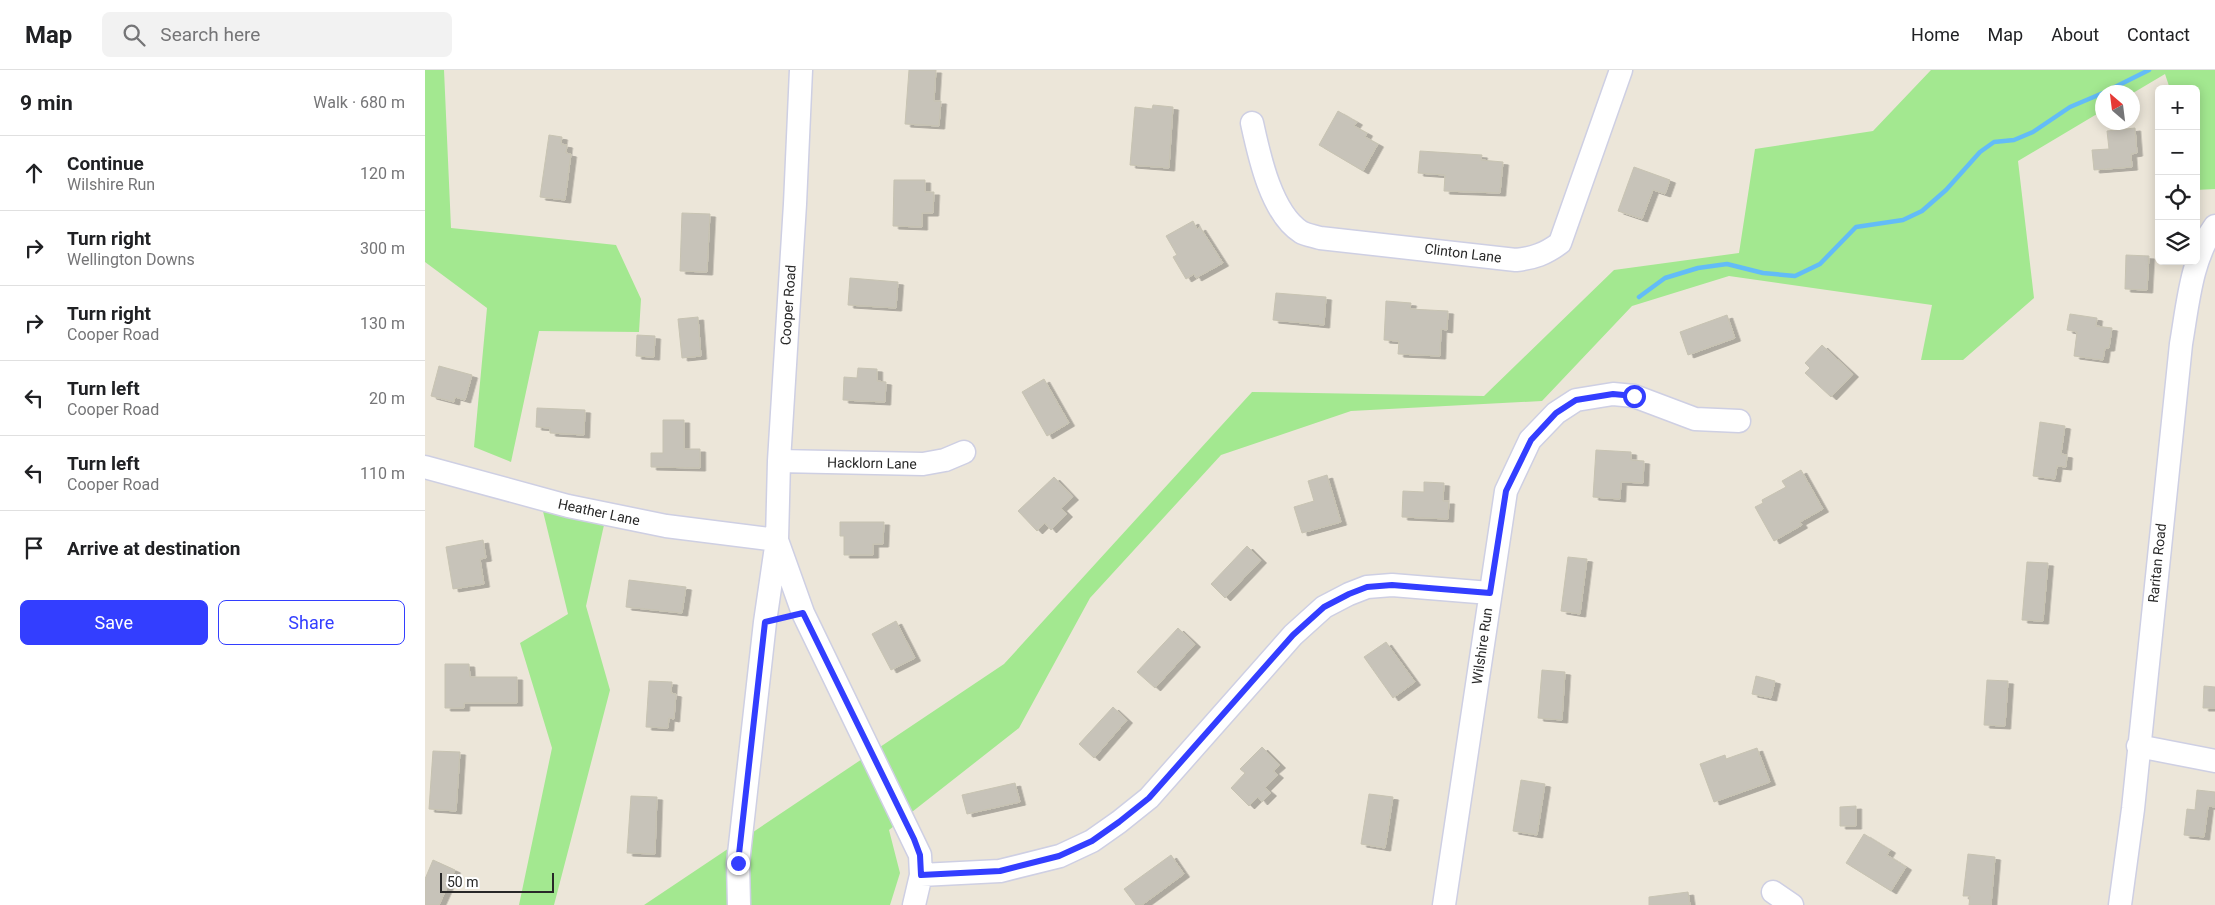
<!DOCTYPE html>
<meta charset="utf-8">
<style>
body{margin:0;font-family:Roboto,sans-serif;background:#f2f2f2;color:#202124}
.controls{position:absolute;right:15px;top:15px;display:grid;overflow:hidden;border-radius:8px;box-shadow:0 2px 12px #0003}
.controls button{width:45px;height:45px;display:grid;place-items:center;padding:0;border:0;border-bottom:1px solid #e0e0e0;background:#fff;color:#202124;font:25px sans-serif}
.compass{position:absolute;left:1670px;top:15px;width:45px;height:45px;border-radius:50%;background:#fff;box-shadow:0 2px 12px #0003;rotate:332deg}
.scale{position:absolute;left:15px;bottom:12px;width:114px;box-sizing:border-box;padding-left:5px;border:2px solid #282828;border-top:0;font-size:14px;line-height:18px;white-space:nowrap;color:#282828;-webkit-text-stroke:4px #fff;paint-order:stroke}
.stop{position:absolute;width:15px;height:15px;margin:-11px;border:4px solid #333eff;border-radius:50%;background:#fff}
.stop.end{background:#333eff;border-color:#fff;box-shadow:0 1px 5px #0008}
.list{margin:0;padding:0;list-style:none}
h2{display:flex;justify-content:space-between;align-items:center;height:65px;margin:0;padding:0 20px;font-size:21px}
h2 small{font-size:16px;font-weight:400;color:#757577}
.list li{display:grid;grid-template-columns:32px 1fr auto;gap:15px;align-items:center;box-sizing:border-box;height:75px;padding:0 20px;border-top:1px solid #e0e0e0}
.list b{display:block;font-size:19px;white-space:nowrap}
.list p{margin:0;font-size:16px;white-space:nowrap;color:#757577}
.list em{font-size:16px;font-style:normal;color:#757577}
.actions{display:flex;gap:10px;padding:15px 20px}
.actions a{flex:1;padding:11px 0;border:1px solid #333eff;border-radius:8px;text-align:center;font-size:18px;color:#333eff}
.actions .main{background:#333eff;color:#fff}
.icon{flex:none;width:28px;height:28px;fill:none;stroke:currentColor;stroke-width:2;stroke-linecap:round;stroke-linejoin:round}
.map{position:relative;flex:none;width:1790px;height:835px;overflow:hidden}
header{display:flex;align-items:center;gap:30px;box-sizing:border-box;height:70px;padding:0 25px;background:#fff;border-bottom:1px solid #e0e0e0}
header strong{font-size:24px}
nav{display:flex;gap:28px;margin-inline-start:auto;font-size:18px}
.search{width:350px;height:45px;background:#f2f2f2;display:flex;align-items:center;gap:12px;box-sizing:border-box;padding:0 18px;border-radius:8px;color:#757577;font-size:19px}
main{display:flex}
aside{flex:1;background:#fff}
.map>svg:first-child{display:block}
.green{fill:#a3e890}
.lines{fill:none;stroke-linecap:round;stroke-linejoin:round}
.stream{stroke:#63bcf7;stroke-width:4.5}
.building{fill:#c7c3b9;stroke:#c7c3b2;filter:url(#shadow)}
.minor-casing{stroke:#cecfe3;stroke-width:25}
.minor{stroke:#fff;stroke-width:22}
.route{stroke:#333eff;stroke-width:6}
.labels{text-anchor:middle;stroke-width:4.5;stroke-linejoin:round;paint-order:stroke}
.street-label{font-size:14px;fill:#282828;stroke:#fff}
</style>
<header>
<strong>Map</strong>
<div class="search"><svg class="icon" aria-label="search" viewBox="0 0 24 24"><circle cx="10" cy="10" r="6"/><path d="M15 15l6 6"/></svg>Search here</div>
<nav><a>Home</a><a>Map</a><a>About</a><a>Contact</a></nav>
</header>
<main>
<aside>
<h2>9 min<small>Walk · 680 m</small></h2>
<ul class="list">
<li><svg class="icon" aria-label="ahead" viewBox="0 0 24 24"><path d="M12 20V5M6 11l6-6 6 6"/></svg><div><b>Continue</b><p>Wilshire Run</p></div><em>120 m</em></li>
<li><svg class="icon" aria-label="right" viewBox="0 0 24 24"><path d="M7 20v-9h11M14 6l5 5-5 5"/></svg><div><b>Turn right</b><p>Wellington Downs</p></div><em>300 m</em></li>
<li><svg class="icon" aria-label="right" viewBox="0 0 24 24"><path d="M7 20v-9h11M14 6l5 5-5 5"/></svg><div><b>Turn right</b><p>Cooper Road</p></div><em>130 m</em></li>
<li><svg class="icon" aria-label="left" viewBox="0 0 24 24"><path d="M17 20v-9H6M10 6l-5 5 5 5"/></svg><div><b>Turn left</b><p>Cooper Road</p></div><em>20 m</em></li>
<li><svg class="icon" aria-label="left" viewBox="0 0 24 24"><path d="M17 20v-9H6M10 6l-5 5 5 5"/></svg><div><b>Turn left</b><p>Cooper Road</p></div><em>110 m</em></li>
<li><svg class="icon" aria-label="arrive" viewBox="0 0 24 24"><path d="M6 21V4h12l-3 4 3 4H6"/></svg><div><b>Arrive at destination</b></div></li>
</ul>
<div class="actions"><a class="main">Save</a><a>Share</a></div>
</aside>
<div class="map">
<svg width="1790" height="835" viewBox="0 0 1790 835">
<defs>
<filter id="shadow"><feDropShadow dx="5.5" dy="3" stdDeviation="0" flood-color="#0004"/></filter>
</defs>
<rect width="100%" height="100%" fill="#ece6d9"/>
<path class="green" d="M0,0H19L26,158L191,175L216,229L214,262L114,261L86,392L49,377L62,238L0,192Z
M1506,0H1790V119L1771,120V19H1745L1740,4L1708,23L1678,22L1677,41L1593,91L1609,228L1538,290H1496L1507,235L1304,206L1207,236L1117,331L926,341L796,385L665,528L594,658L464,760L475,803L465,835H219L579,594L827,322L1059,326L1189,200L1314,183L1330,79L1448,61Z
M114,425L181,446L161,536L185,620L129,835H94L127,678L95,573L143,544Z"/>
<g class="lines">
<path class="stream" d="M1680,22L1724,0
M1214,227L1240,208L1273,198L1302,194L1338,203L1370,206L1395,194L1431,157L1478,150L1497,141L1521,120L1555,82L1569,72L1589,70L1608,62L1645,37L1678,23"/>
</g>
<path class="building" d="M484,0H511L509,31H516L514,56L480,54Z
M728,35L748,37L744,98L705,95L710,37L727,39Z
M913,41L932,52L929,56L942,63L940,67L953,74L938,101L894,75Z
M1710,58L1712,83L1706,84L1707,97L1669,100L1667,80L1684,79L1682,61Z
M124,65L137,67L136,74L142,75L141,83L146,84L140,130L115,127Z
M995,81L1057,85L1056,90L1078,92L1075,123L1019,121L1020,105L993,103Z
M1209,97L1245,110L1240,124L1228,120L1217,149L1193,141Z
M469,110H500V122H509L508,143H497V157L468,156Z
M257,143L285,144L282,202L255,201Z
M768,151L772,159L775,157L798,193L771,208L769,204L761,209L748,187L752,185L741,166Z
M1701,185L1724,186L1722,220L1700,219Z
M425,208L473,212L471,238L423,235Z
M851,223L901,227L899,255L848,250Z
M961,231L986,233L985,239L1023,241L1022,260L1016,259L1015,286L973,284L974,271L959,270Z
M1645,244L1672,248L1671,256L1687,258L1684,278H1680L1678,290L1649,286L1652,262L1642,260Z
M1302,245L1310,268L1263,285L1255,262Z
M273,247L276,286L257,288L253,249Z
M212,265L230,266L229,287L211,286Z
M1397,275L1428,304L1406,327L1380,303L1385,298L1380,293Z
M14,296L47,305L40,330L30,327L29,332L6,326Z
M433,298L452,299V311L461,312L460,332L418,330L419,307L432,308Z
M619,309L644,353L622,366L597,322Z
M112,338L160,340L159,365L125,363V358L111,357Z
M238,350H259V379H275V398L226,397V383H238Z
M1615,352L1640,356L1636,384L1642,385L1641,397L1632,396L1630,409L1608,406Z
M1171,380L1206,382V390L1219,391L1218,413L1196,412L1195,429L1168,427Z
M1376,400L1398,439L1375,452L1377,455L1349,471L1330,437L1338,433L1337,430L1361,417L1357,411Z
M902,405L916,452L877,463L869,437L889,431L883,411Z
M629,407L648,427L636,438L642,444L626,460L620,453L612,461L593,441Z
M999,412L1019,413L1018,431H1024L1023,449L977,447L978,421L999,422Z
M415,452H459L458,474H448V485H419V466H415Z
M58,470L61,488L55,489L59,514L28,519L21,477Z
M822,476L836,490L800,528L786,514Z
M1143,487L1162,489L1155,544L1136,541Z
M1602,492L1623,493L1618,551L1597,550Z
M204,510L261,517L257,543L201,537Z
M471,551L490,588L466,600L447,564Z
M753,558L770,574L730,618L712,602Z
M961,572L990,612L968,628L939,587Z
M20,594H44L45,607H92V633H39V638H20Z
M1117,600L1140,602L1137,650L1113,648Z
M1331,606L1350,611L1346,628L1327,624Z
M1562,610L1583,611L1580,656L1559,655Z
M224,611L247,612L246,623L251,624L249,649L244,648L243,658L221,657Z
M1779,616L1790,617V638H1778Z
M688,637L702,650L669,688L654,674Z
M837,677L855,695L848,701L853,705L840,718L846,723L837,732L833,727L824,736L806,718L820,703L815,699Z
M1332,678L1345,712L1289,732L1275,694L1300,685L1301,689Z
M8,681L35,682L31,741L4,739Z
M1096,710L1120,714L1112,765L1088,761Z
M590,713L595,732L542,744L537,725Z
M1772,720L1790,722V737L1783,736L1779,767L1759,765L1762,739L1770,740Z
M944,724L968,727L960,778L936,774Z
M206,726L232,727L230,784L202,783Z
M1431,736V756H1415V737Z
M1439,764L1465,780L1462,785L1481,797L1466,821L1421,793Z
M1543,784L1570,787L1566,835H1544L1545,826H1538Z
M746,785L759,804L717,835H711L699,819Z
M8,790L30,800L14,835H0V809Z
M1263,822L1265,835H1224V827Z"/>
<g class="lines">
<g class="minor-casing">
<path id="minor" d="M827,53C834,85 846,143 876,162C881,165 889,166 895,168L1091,190C1109,188 1120,184 1135,173L1196,0
M354,391L498,394L520,390L539,382
M0,397L143,436L241,456L352,470
M353,473L378,543L495,785L496,805L489,835
M1713,676L1790,691
M496,805L575,801L635,786L667,771L694,752L724,728L868,565L899,537L924,524L942,517L967,515L1065,523
M1348,822L1367,835
M314,835L313,793L340,552L352,470L354,391L370,134L376,0
M1019,835L1081,421L1105,370L1131,343L1151,330L1188,324L1209,326L1270,349L1314,351
M1695,835L1708,739L1756,274C1763,234 1766,189 1790,156"/>
</g>
<use href="#minor" class="minor"/>
</g>
<g class="lines">
<path class="route" d="M313,793L340,552L378,543L489,769L495,785L496,805L575,801L634,786L667,771L694,752L724,728L868,565L899,537L924,524L942,517L967,515L1065,523L1081,421L1106,370L1131,343L1151,330L1188,324L1209,326"/>
</g>
<g class="labels">
<g class="street-label">
<text transform="translate(1038 183) rotate(7)" y="5">Clinton Lane</text>
<text transform="translate(363 235) rotate(-86)" y="5">Cooper Road</text>
<text transform="translate(447 393) rotate(1)" y="5">Hacklorn Lane</text>
<text transform="translate(174 442) rotate(12)" y="5">Heather Lane</text>
<text transform="translate(1732 493) rotate(-84)" y="5">Raritan Road</text>
<text transform="translate(1057 576) rotate(-82)" y="5">Wilshire Run</text>
</g>
</g>
</svg>
<div class="controls">
<button>+</button>
<button>−</button>
<button><svg class="icon" aria-label="locate" viewBox="0 0 24 24"><circle cx="12" cy="12" r="6"/><path d="M12 2v4M12 18v4M2 12h4M18 12h4"/></svg></button>
<button><svg class="icon" aria-label="layers" viewBox="0 0 24 24"><path d="M12 4l9 5-9 5-9-5zM3 14l9 5 9-5"/></svg></button>
</div>
<svg class="compass" viewBox="-18 -18 36 36"><path d="M0-13l5 13h-10z" fill="#e53935"/><path d="M0 13l5-13h-10z" fill="#757577"/></svg>
<div class="scale">50 m</div>
<div class="stop" style="left:1209px;top:326px"></div>
<div class="stop end" style="left:313px;top:793px"></div>
</div>
</main>
